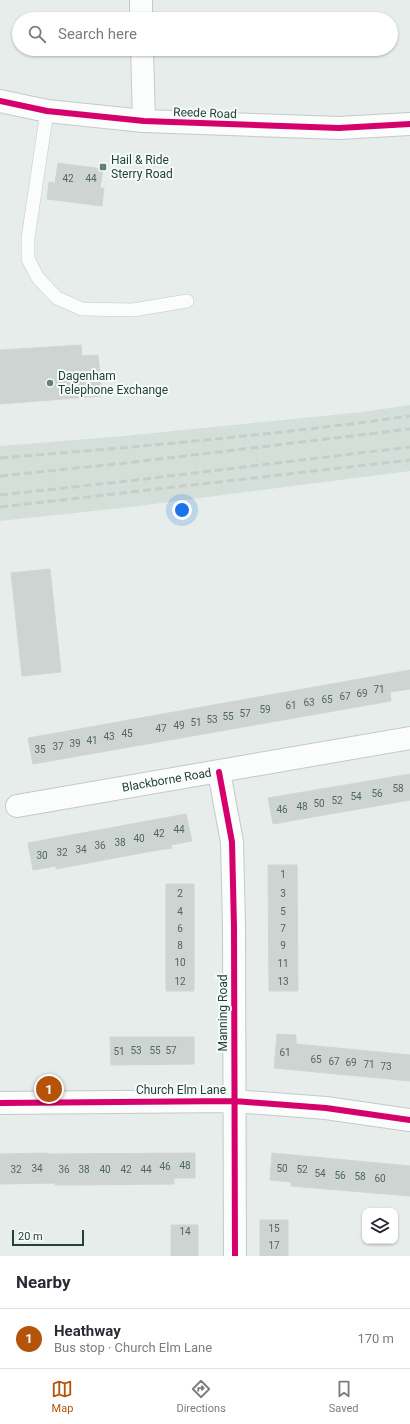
<!DOCTYPE html>
<meta charset="utf-8">
<style>
body{margin:0;font-family:Roboto,sans-serif;background:#f2f2f3;color:#2b2b33}
.controls{position:absolute;right:12px;bottom:12px;display:grid;overflow:hidden;border-radius:8px;box-shadow:0 1px 3px #0004}
.controls button{width:36px;height:36px;display:grid;place-items:center;padding:0;border:0;border-bottom:1px solid #e1e1e2;background:#fff;color:#2b2b33;font:20px sans-serif}
.scale{position:absolute;left:12px;bottom:10px;width:72px;box-sizing:border-box;padding-left:4px;border:2px solid #22433a;border-top:0;font-size:11px;line-height:14px;white-space:nowrap;color:#22433a;-webkit-text-stroke:3px #f6fbf8;paint-order:stroke}
.you{position:absolute;left:182px;top:510px;width:14px;height:14px;margin:-10px;border:3px solid #fff;border-radius:50%;background:#1a73e8;box-shadow:0 0 0 6px #1a73e833}
.badge{display:grid;place-items:center;width:26px;height:26px;border-radius:50%;background:#b45309;color:#fff;font-size:13px;font-weight:700}
.pin{position:absolute;translate:-50% -50%;border:2px solid #fff;box-shadow:0 1px 4px #0006}
.list{margin:0;padding:0;list-style:none}
h2{display:flex;justify-content:space-between;align-items:center;height:52px;margin:0;padding:0 16px;font-size:17px}
h2 small{font-size:13px;font-weight:400;color:#7c7c81}
.list li{display:grid;grid-template-columns:26px 1fr auto;gap:12px;align-items:center;box-sizing:border-box;height:60px;padding:0 16px;border-top:1px solid #e1e1e2}
.list b{display:block;font-size:15px;white-space:nowrap}
.list p{margin:0;font-size:13px;white-space:nowrap;color:#7c7c81}
.list em{font-size:13px;font-style:normal;color:#7c7c81}
.icon{flex:none;width:22px;height:22px;fill:none;stroke:currentColor;stroke-width:2;stroke-linecap:round;stroke-linejoin:round}
.map{position:relative;flex:none;width:410px;height:1256px;overflow:hidden}
.search{position:absolute;background:#fff;box-shadow:0 1px 3px #0004;left:12px;right:12px;top:12px;height:44px;display:flex;align-items:center;gap:10px;box-sizing:border-box;padding:0 14px;border-radius:22px;color:#7c7c81;font-size:15px}
.sheet{height:112px;background:#fff}
nav{display:flex;justify-content:space-around;align-items:center;box-sizing:border-box;height:56px;border-top:1px solid #e1e1e2;background:#fff;font-size:11px;color:#7c7c81}
nav a{display:grid;justify-items:center;gap:2px}
nav .on{color:#b45309}
.map>svg:first-child{display:block}
.built{fill:#d5dfda}
.building{fill:#ced4d2;stroke:#cfd6d3}
.lines{fill:none;stroke-linecap:round;stroke-linejoin:round}
.service-casing{stroke:#c4cac7;stroke-width:14}
.minor-casing{stroke:#c4cac7;stroke-width:24}
.tertiary-casing{stroke:#c4cac7;stroke-width:24}
.service{stroke:#fbfcfc;stroke-width:13}
.minor{stroke:#fbfcfc;stroke-width:22}
.tertiary{stroke:#fbfcfc;stroke-width:22}
.rail{stroke:#c8cdcb;stroke-width:3;stroke-dasharray:8 4;stroke-linecap:butt}
.cycleway-casing{stroke:#f6fbf8;stroke-width:8}
.cycleway{stroke:#d6006c;stroke-width:6}
.poi-dot{fill:#677e78;stroke:#f6fbf8;stroke-width:1.5}
.labels{text-anchor:middle;stroke-width:4;stroke-linejoin:round;paint-order:stroke}
.number-label{font-size:10px;fill:#4e6861}
.street-label{font-size:12px;fill:#22433a;stroke:#f6fbf8}
.poi-label{font-size:12px;fill:#22433a;stroke:#f6fbf8;text-anchor:start}
</style>
<div class="map">
<svg width="410" height="1256" viewBox="0 0 410 1256">
<rect width="100%" height="100%" fill="#e7edea"/>
<path class="built" d="M410,405V471L130,507L0,521V446L124,436L362,412Z"/>
<path class="building" d="M58,163L103,169L100,188H104L102,206L47,199L49,182L55,183Z
M81,345L82,356L98,355L102,396L0,404V350Z
M50,569L61,672L22,676L11,573Z
M410,670V689L390,692L391,701L33,764L28,738Z
M410,774V800L273,824L268,798Z
M186,814L192,841L171,845L172,848L152,851L56,869V866L33,870L28,843Z
M268,865H297L298,991H269Z
M166,884H194V991H166Z
M277,1034L296,1035V1044L410,1055V1081L274,1068Z
M110,1037H194V1064L111,1065Z
M47,1153V1154L195,1153V1178H174V1184L74,1185H55V1183L0,1184V1154Z
M272,1153L410,1166V1196L291,1186V1182L270,1180Z
M260,1220H288V1256H260Z
M171,1225H198V1256H171Z"/>
<g class="lines">
<g class="service-casing">
<path id="service" d="M47,111L28,238V259L38,278L57,298L82,309L133,310L187,301"/>
</g>
<g class="minor-casing">
<g id="minor">
<path d="M141,0V19"/>
<path d="M142,49L144,121"/>
<path d="M219,772L232,842L234,927L235,1256"/>
<path id="s1" d="M17,806L410,738"/>
</g>
</g>
<g class="tertiary-casing">
<path id="tertiary" d="M0,101L47,111L144,121L339,128L410,124
M0,1103L234,1101L326,1108L410,1120"/>
</g>
<use href="#service" class="service"/>
<use href="#minor" class="minor"/>
<use href="#tertiary" class="tertiary"/>
<path class="rail" d="M0,458C137,447 274,435 410,416
M0,476L126,463L410,429
M0,495L128,481L410,447
M0,507L410,460"/>
<g class="cycleway-casing">
<path id="cycleway" d="M0,101L47,111L144,121L339,128L410,124
M219,772L232,842L234,927L235,1256
M0,1103L234,1101L326,1108L410,1120"/>
</g>
<use href="#cycleway" class="cycleway"/>
</g>
<g class="poi-dot">
<rect x="99" y="163" width="8" height="8" rx="2"/>
<circle cx="50" cy="383" r="4"/>
</g>
<g class="labels">
<g class="number-label">
<text x="68" y="182">42</text>
<text x="91" y="182">44</text>
<text x="379" y="693">71</text>
<text x="362" y="697">69</text>
<text x="345" y="700">67</text>
<text x="327" y="703">65</text>
<text x="309" y="706">63</text>
<text x="291" y="709">61</text>
<text x="265" y="713">59</text>
<text x="245" y="717">57</text>
<text x="228" y="720">55</text>
<text x="212" y="723">53</text>
<text x="196" y="726">51</text>
<text x="179" y="729">49</text>
<text x="161" y="732">47</text>
<text x="127" y="737">45</text>
<text x="109" y="740">43</text>
<text x="92" y="744">41</text>
<text x="75" y="747">39</text>
<text x="58" y="750">37</text>
<text x="40" y="753">35</text>
<text x="398" y="792">58</text>
<text x="377" y="797">56</text>
<text x="356" y="800">54</text>
<text x="337" y="804">52</text>
<text x="319" y="807">50</text>
<text x="302" y="810">48</text>
<text x="282" y="813">46</text>
<text x="179" y="833">44</text>
<text x="159" y="837">42</text>
<text x="139" y="842">40</text>
<text x="120" y="846">38</text>
<text x="100" y="849">36</text>
<text x="81" y="853">34</text>
<text x="62" y="856">32</text>
<text x="42" y="859">30</text>
<text x="283" y="878">1</text>
<text x="180" y="897">2</text>
<text x="283" y="897">3</text>
<text x="180" y="915">4</text>
<text x="283" y="915">5</text>
<text x="180" y="932">6</text>
<text x="283" y="932">7</text>
<text x="180" y="949">8</text>
<text x="283" y="949">9</text>
<text x="180" y="966">10</text>
<text x="283" y="967">11</text>
<text x="180" y="985">12</text>
<text x="283" y="985">13</text>
<text x="136" y="1054">53</text>
<text x="155" y="1054">55</text>
<text x="171" y="1054">57</text>
<text x="119" y="1055">51</text>
<text x="285" y="1056">61</text>
<text x="316" y="1063">65</text>
<text x="334" y="1065">67</text>
<text x="351" y="1066">69</text>
<text x="369" y="1068">71</text>
<text x="386" y="1070">73</text>
<text x="185" y="1169">48</text>
<text x="165" y="1170">46</text>
<text x="37" y="1172">34</text>
<text x="282" y="1172">50</text>
<text x="16" y="1173">32</text>
<text x="64" y="1173">36</text>
<text x="84" y="1173">38</text>
<text x="105" y="1173">40</text>
<text x="126" y="1173">42</text>
<text x="146" y="1173">44</text>
<text x="302" y="1173">52</text>
<text x="320" y="1177">54</text>
<text x="340" y="1179">56</text>
<text x="360" y="1180">58</text>
<text x="380" y="1182">60</text>
<text x="274" y="1232">15</text>
<text x="185" y="1235">14</text>
<text x="274" y="1249">17</text>
</g>
<g class="street-label">
<text transform="translate(205 113) rotate(2)" y="4">Reede Road</text>
<text dy="4" stroke="none"><textPath href="#s1" startOffset="152">Blackborne Road</textPath></text>
<text transform="translate(223 1013) rotate(-90)" y="4">Manning Road</text>
<text x="181" y="1094">Church Elm Lane</text>
</g>
<g class="poi-label">
<text x="111" y="164">Hail &amp; Ride<tspan x="111" dy="14">Sterry Road</tspan></text>
<text x="58" y="380">Dagenham<tspan x="58" dy="14">Telephone Exchange</tspan></text>
</g>
</g>
</svg>
<div class="controls">
<button><svg class="icon" aria-label="layers" viewBox="0 0 24 24"><path d="M12 4l9 5-9 5-9-5zM3 14l9 5 9-5"/></svg></button>
</div>
<div class="scale">20 m</div>
<div class="you"></div>
<div class="pin badge" style="left:49px;top:1089px">1</div>
<div class="search"><svg class="icon" aria-label="search" viewBox="0 0 24 24"><circle cx="10" cy="10" r="6"/><path d="M15 15l6 6"/></svg>Search here</div>
</div>
<section class="sheet">
<h2>Nearby<small></small></h2>
<ul class="list">
<li><span class="badge">1</span><div><b>Heathway</b><p>Bus stop · Church Elm Lane</p></div><em>170 m</em></li>
</ul>
</section>
<nav>
<a class="on"><svg class="icon" aria-label="map" viewBox="0 0 24 24"><path d="M3 6l6-2 6 2 6-2v14l-6 2-6-2-6 2zM9 4v14M15 6v14"/></svg>Map</a>
<a><svg class="icon" aria-label="directions" viewBox="0 0 24 24"><path d="M12 3l9 9-9 9-9-9zM9 14v-3h6M13 9l2 2-2 2"/></svg>Directions</a>
<a><svg class="icon" aria-label="saved" viewBox="0 0 24 24"><path d="M7 4h10v16l-5-4-5 4z"/></svg>Saved</a>
</nav>
